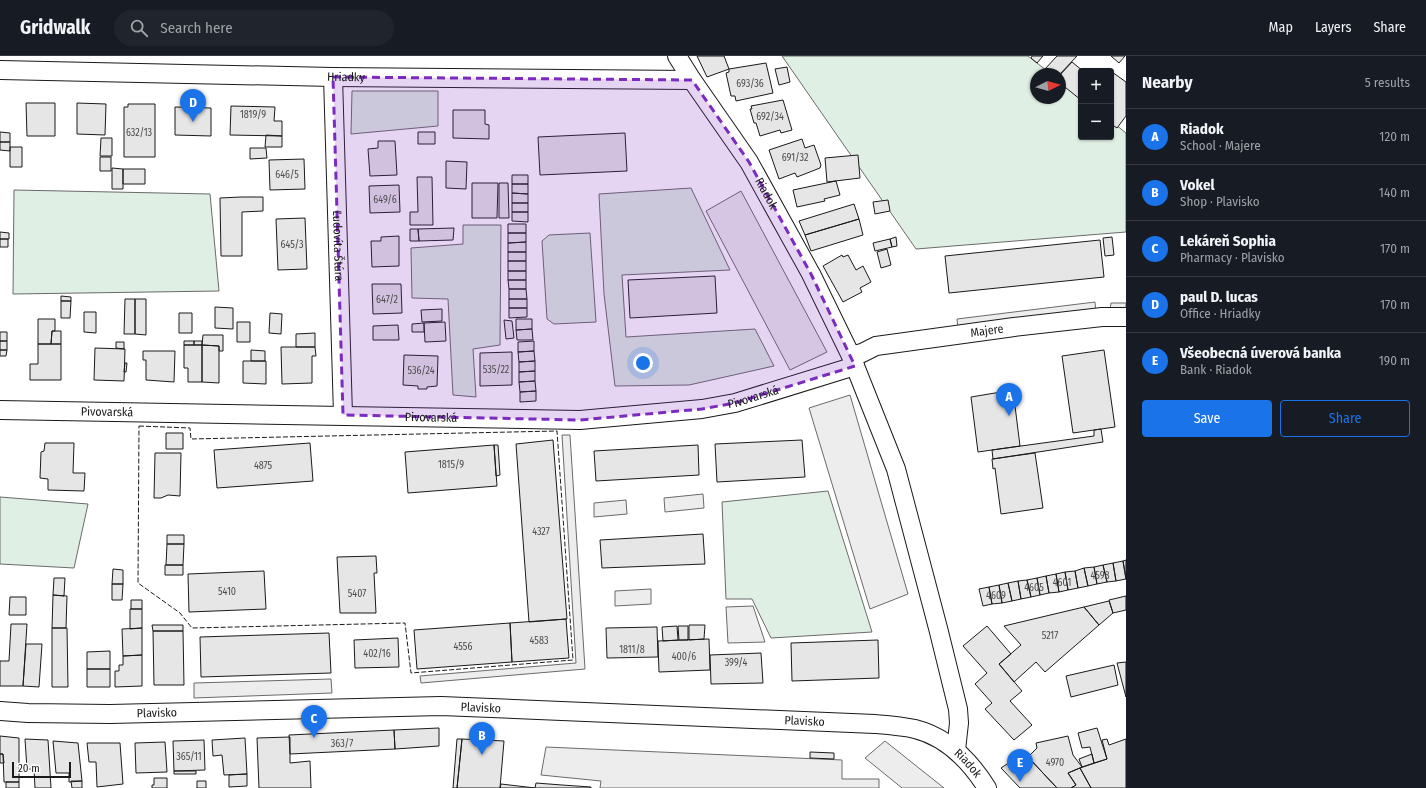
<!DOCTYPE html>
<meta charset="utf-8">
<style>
body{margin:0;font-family:"Fira Sans Condensed",sans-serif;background:#20242c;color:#f1f3f6}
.controls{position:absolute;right:12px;top:12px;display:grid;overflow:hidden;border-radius:4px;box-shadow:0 1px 3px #0004}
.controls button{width:36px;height:36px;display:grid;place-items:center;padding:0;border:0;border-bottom:1px solid #363941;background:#171b24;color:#f1f3f6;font:20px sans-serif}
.compass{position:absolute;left:1030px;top:12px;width:36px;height:36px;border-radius:50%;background:#171b24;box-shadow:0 1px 3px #0004;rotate:84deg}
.scale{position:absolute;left:12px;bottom:10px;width:59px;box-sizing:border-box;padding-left:4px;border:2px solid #1a1a1a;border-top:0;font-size:11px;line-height:14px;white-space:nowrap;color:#1a1a1a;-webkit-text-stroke:3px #fff;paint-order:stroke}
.you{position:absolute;left:643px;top:307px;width:14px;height:14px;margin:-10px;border:3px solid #fff;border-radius:50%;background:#1a73e8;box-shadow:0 0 0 6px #1a73e833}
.badge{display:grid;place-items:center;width:26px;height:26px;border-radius:50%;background:#1a73e8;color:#fff;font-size:13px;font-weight:700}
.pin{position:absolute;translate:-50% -33px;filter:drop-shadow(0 1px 2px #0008)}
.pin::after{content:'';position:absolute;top:21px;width:14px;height:12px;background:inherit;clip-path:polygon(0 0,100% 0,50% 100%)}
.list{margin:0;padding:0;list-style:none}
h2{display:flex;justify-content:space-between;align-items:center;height:52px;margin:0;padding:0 16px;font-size:17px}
h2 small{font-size:13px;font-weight:400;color:#9ea1a6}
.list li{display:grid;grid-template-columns:26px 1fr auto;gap:12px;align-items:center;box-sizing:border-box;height:56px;padding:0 16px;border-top:1px solid #363941}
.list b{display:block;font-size:15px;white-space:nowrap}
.list p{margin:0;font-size:13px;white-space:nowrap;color:#9ea1a6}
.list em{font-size:13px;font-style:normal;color:#9ea1a6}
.actions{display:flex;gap:8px;padding:12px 16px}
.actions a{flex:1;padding:9px 0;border:1px solid #1a73e8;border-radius:4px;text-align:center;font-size:14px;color:#1a73e8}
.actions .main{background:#1a73e8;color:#fff}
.icon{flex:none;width:22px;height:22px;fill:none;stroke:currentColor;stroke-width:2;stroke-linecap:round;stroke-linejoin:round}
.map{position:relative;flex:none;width:1126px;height:732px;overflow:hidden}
header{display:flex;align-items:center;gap:24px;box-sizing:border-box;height:56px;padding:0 20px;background:#171b24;border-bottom:1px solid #363941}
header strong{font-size:19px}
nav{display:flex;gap:22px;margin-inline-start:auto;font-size:14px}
.search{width:280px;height:36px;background:#20242c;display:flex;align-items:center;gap:10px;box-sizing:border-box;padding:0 14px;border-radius:22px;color:#9ea1a6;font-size:15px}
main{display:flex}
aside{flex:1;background:#171b24}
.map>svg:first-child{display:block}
.green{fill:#e0efe3;stroke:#6a6a6a}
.parking{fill:#ededed;stroke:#6a6a6a}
.building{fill:#e6e6e6;stroke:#1a1a1a}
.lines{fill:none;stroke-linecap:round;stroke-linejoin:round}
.minor-casing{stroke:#1a1a1a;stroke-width:20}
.minor{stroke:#fff;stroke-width:18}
.fence{stroke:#1a1a1a;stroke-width:1;stroke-dasharray:5 2;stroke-linecap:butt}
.marked{fill:#7b2cbf;fill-opacity:0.2;stroke:#7b2cbf;stroke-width:3;stroke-dasharray:8 5;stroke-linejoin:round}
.labels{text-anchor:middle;stroke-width:3;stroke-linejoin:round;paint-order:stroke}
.number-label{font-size:10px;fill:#4d4d4d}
.street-label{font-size:12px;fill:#1a1a1a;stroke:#fff}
</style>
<header>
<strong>Gridwalk</strong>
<div class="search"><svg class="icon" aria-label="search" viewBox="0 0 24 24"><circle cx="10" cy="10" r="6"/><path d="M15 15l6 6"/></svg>Search here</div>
<nav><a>Map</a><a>Layers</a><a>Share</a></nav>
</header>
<main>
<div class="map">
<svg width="1126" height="732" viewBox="0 0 1126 732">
<rect width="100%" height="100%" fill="#fff"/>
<path class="green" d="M782,0H1028L1051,18H1036V42H1060V25L1081,42V81H1111V65L1126,77V176L916,193Z
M352,35H438V70L351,78Z
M691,132L730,214L622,219L626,281L755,273L774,310L689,329L615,330L604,238L599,138Z
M14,134L210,138L219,235L13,238Z
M463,169H501L500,289L473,293L476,341L453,339L448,243L412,242L411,192L463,188Z
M590,177L596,266L554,268L547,263L542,185L549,179Z
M828,435L872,576L771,582L752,543H726L722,446Z
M0,441L88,448L74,512L0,508Z"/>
<path class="parking" d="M741,135L827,296L790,314L706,155Z
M1095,246L1096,258L958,273L957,263Z
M1111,247H1126V254H1110Z
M850,339L908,538L870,553L809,352Z
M562,379H570L585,613L421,627L420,620L576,607Z
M703,438L704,452L665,456L664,442Z
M626,444L627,458L594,461V447Z
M651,533V548L615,550V535Z
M753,550L765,586L728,587L726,551Z
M331,623L332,637L194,642V627Z
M885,685L944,732H902L865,702Z
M546,691L842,704V723H879V732H600L601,725L541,719Z"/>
<path class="building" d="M697,0H724L729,13L707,21Z
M1032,0H1043L1037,7L1031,2Z
M1057,0H1077L1060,18H1051L1045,13Z
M1111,0H1125L1119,7Z
M1072,6L1083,15H1081V44L1060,27V19Z
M766,7L773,37L736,45L735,40H731L726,17L729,16V13Z
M787,11L790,26L779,29L775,13Z
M1112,16L1126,26V60L1117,72L1111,68V17Z
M783,44L792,74L781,77L780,74L760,80L756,67H754L750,53H752L751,50Z
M26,47H55V80H27Z
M77,47L106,48L105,79L77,78Z
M128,48H155V101H124V51H128Z
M231,50L275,51L274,65H282V80L230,79Z
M175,51L211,52V80L175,79Z
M453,54H485V68L489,69V83L453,82Z
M0,76L10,77V86H0Z
M418,76H435V88H418Z
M625,77L627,115L540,119L538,81Z
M266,79L282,80V91H265Z
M101,82H112V100H100Z
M802,83L805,92L814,89L821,109L820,112L797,121L795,117L779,123L769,94Z
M378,85H395L397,119L370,120L368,93L378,92Z
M0,86H10V95L0,94Z
M10,91H22V111H10Z
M250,92H266L267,102L250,103Z
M858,99L860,122L827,126L825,102Z
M100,101H111V115H100Z
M304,103L305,133L270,134L269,104Z
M446,105L467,106L466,133L446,132Z
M112,112L123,113V133H112Z
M123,113H145V128H123Z
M512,119H528V128H512Z
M417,121H432L433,169H410V156H418Z
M836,125L840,139L824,143L825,145L797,151L793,134Z
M472,127H498L497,162H472Z
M499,127H508L509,162H499Z
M512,128H528V138L512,137Z
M399,129L400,156L370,157L369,130Z
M512,137L528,138V147H512Z
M241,141H263V155L242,156V200H221L220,142Z
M888,144L890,155L875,158L873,146Z
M512,147H528V156H512Z
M854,148L859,163L805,179L799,165Z
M512,156H528V166L512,165Z
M305,162L307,213L278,214L276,163Z
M859,163L863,179L811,195L805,179Z
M508,168H526V177H508Z
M454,172L453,184L419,185L418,173Z
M410,173H418L419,185H410Z
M0,176L9,177V183H0Z
M508,177H526V186L508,187Z
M399,180V210L372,211L371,185H381V181Z
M896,181L897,190L892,191L890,183Z
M1112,181L1114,199L1105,200L1103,182Z
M0,183H8V191H0Z
M890,183L892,191L875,195L873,187Z
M1100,184L1104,221L949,237L945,200Z
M526,186V196H508V187Z
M887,193L891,209L881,212L877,196Z
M508,196H526V205H508Z
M842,199L843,201L848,199L856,214L863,210L871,226L860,232L862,236L843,246L823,210Z
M508,205H526V215H508Z
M508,215H526V224H508Z
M715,220L717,257L630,262L628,224Z
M508,224H526V233H509Z
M372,228H401L402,257L373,258Z
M509,233H526L527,243H509Z
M61,240L71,241V245H61Z
M125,243H135V278H124Z
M135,243H146V279L135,278Z
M509,243H527V252H509Z
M61,245H71L70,262H61Z
M215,251L233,252V273L215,272Z
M509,252H527V261L509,262Z
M442,253V265L422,266L421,254Z
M84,256H96V277L84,276Z
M179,257H192V277H179Z
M270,257L282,258L281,278L269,277Z
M38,263H55V275H52L51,288H38Z
M516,263H532V273L516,274Z
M504,264L512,265L514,282L506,283Z
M237,266H250V286H237Z
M445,266L446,285L425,286L424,267Z
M424,267V276H412V268Z
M398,269L399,284H373V270Z
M532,273L533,284H517L516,274Z
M52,275H61V288H51Z
M0,276H7V285H0Z
M315,277V291H296V278Z
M203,279H223V295H219V290L202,289Z
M0,285H7V294H0Z
M184,285H194V289H184Z
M194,285H202V289H194Z
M534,285V295L518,296V286Z
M116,286H124V293L116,292Z
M38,288H61V324H30V308H38Z
M184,289H202V326H188V312H184Z
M202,289L219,290V327L202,326Z
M281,291H315L316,300H312V327L282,328Z
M95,292L125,293L124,325L94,324Z
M0,294H7L6,300H0Z
M251,294L265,295V305H251Z
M1104,294L1115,371L1073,377L1062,300Z
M143,295H175L174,326L146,324V304H143Z
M534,295L535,305L519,306L518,296Z
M512,296V329L480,330V297Z
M404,299L438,300L437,330L427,331V333H418V330L403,329Z
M243,305H266V328L243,327Z
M535,305V315L519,316V306Z
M125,307H127L126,316H124Z
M535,315V325L519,326V316Z
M535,325L536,335L520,336L519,326Z
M1013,334L1020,390L978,396L971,341Z
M536,335V345L520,346V336Z
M1101,373L1103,386L993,403L992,394L1094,380V374Z
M166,377H183V393H166Z
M553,384L567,563L529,566L516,388Z
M802,384L805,421L717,426L715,388Z
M45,387H74L73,417H85L84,435L48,434V423L40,422L41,396L44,395Z
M310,387L313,425L217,432L214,394Z
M494,389L497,430L408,437L405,396Z
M494,389H498L500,419L496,420Z
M698,389L699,419L596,425L594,395Z
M155,397H181L180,440L168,439L161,442H154Z
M1035,397L1043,452L1001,458L995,412L993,413L992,403Z
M703,478L705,508L602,512L600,484Z
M167,479H184V488H167Z
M167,488H184L183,509H166Z
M376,500L377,517H374L376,557H340L337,501Z
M1126,504V523L1123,505Z
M1123,505L1126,523L1116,525L1113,507Z
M1113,507L1116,525L1107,526L1103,509Z
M165,509H183V519H165Z
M1103,509L1107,526L1097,528L1094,511Z
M1094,511L1097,528L1088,530L1084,512Z
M1084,512L1088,530L1078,532L1075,515Z
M113,513L123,514V528H112Z
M264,515L266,553L189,556L188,518Z
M1075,515L1078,532L1068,534L1065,516Z
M1065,516L1068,534L1059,536L1056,518Z
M1056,518L1059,536L1049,537L1046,520Z
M1046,520L1049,537L1040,539L1037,522Z
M54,522H65L64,540L53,539Z
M1037,522L1040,539L1031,541L1027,524Z
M1027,524L1031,541L1021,543L1018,525Z
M1018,525L1021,543L1012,545L1008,527Z
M1008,527L1012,545L1002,547L999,529Z
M112,528H123L122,544H112Z
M999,529L1002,547L992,548L989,531Z
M989,531L992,548L983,550L979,533Z
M53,539L67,540L66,572H52Z
M1126,540V554L1113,557L1109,544Z
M10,541H26V559H9Z
M131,544H142V553H131Z
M1109,545L1113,557L1099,569L1084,551Z
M1084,551L1099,569L1045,616L1036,606L1014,626L999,608L1021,589L1004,570Z
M130,553H142V572L130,573Z
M566,563L569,602L512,606L510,567Z
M510,567L512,606L417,613L414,574Z
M11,568H27L23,630H0V605H9Z
M152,569H183V575H153Z
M689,569H705L704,583L689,584Z
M677,570L678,584L663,585L662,571Z
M678,570H688V584H679Z
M987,570L1011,598L999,608L1022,635L1010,645L1032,669L1014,684L985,653L992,647L975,628L987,617L963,590Z
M657,571L658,601L607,602L606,572Z
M52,572H67L68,631H52Z
M142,572V599L123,600L122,573Z
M153,575H183L184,629H154Z
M329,577L331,617L201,621L200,581Z
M398,582L399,611L355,612L354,584Z
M709,583L710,614L659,616L658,585Z
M878,584L879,622L792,625L791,587Z
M26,588H42L39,631L23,630Z
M110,595V613H87V596Z
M761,597L763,627L711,628L710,599Z
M142,599V630L115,631V615H119V609H123V600Z
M1126,606V641L1117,607Z
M1114,609L1118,629L1071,641L1066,620Z
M87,613H110V631H87Z
M439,672V690L395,693L394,674Z
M1097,672L1107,703L1094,707L1090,691L1082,692L1078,677Z
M394,674L395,693L290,698L289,679Z
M0,680L19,682V726H4L3,698H0Z
M1068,680L1073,699L1082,711L1068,717L1076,729L1071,732H1057L1028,701L1037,692L1036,687Z
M290,681V707L310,705L311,732H259L257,682Z
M245,682L247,718L224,719L222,699L213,700L212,684Z
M25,683L48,684L51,732H35L34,713H27Z
M457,683H462L457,732H453Z
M462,683L504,685L500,732H457Z
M1107,683L1109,689L1126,683V732H1091L1080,712L1107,703L1102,684Z
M204,684L205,714L174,715L173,685Z
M53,685L78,687L82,725L69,726V717H56Z
M165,686L167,716L136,717L135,687Z
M87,687H120L123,728L97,731L96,706H89Z
M810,696L834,697V703L810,702Z
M1024,697L1028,701L1057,732H1020L1001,712Z
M0,698H3L4,707H0Z
M1092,698L1094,707L1082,711L1079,703Z
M1080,712L1091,732H1071L1076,729L1068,717Z
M174,715H196V718H174Z
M247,718V730L229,731V719Z
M154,722H167V732H152V729H154Z
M71,725H82V732H72Z
M197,725H206V732H197Z
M6,726H19V732H6Z
M536,727L562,729L591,731V732H535Z
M501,728L535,732H500Z"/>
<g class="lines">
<g class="minor-casing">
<g id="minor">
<path id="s1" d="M677,0L692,24L749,106L811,218L851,300L896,413L938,572L958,653L959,667L956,694"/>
<path id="s2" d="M0,14L333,21L692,24"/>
<path id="s3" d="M333,21L343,359"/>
<path id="s4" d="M851,300L862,297L876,290L1014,271L1102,261H1126"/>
<path id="s5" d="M0,354L580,364L702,353L735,347L855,310"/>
<path id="s6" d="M0,655L28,657L110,658L441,650L875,668C888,669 902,670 915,673C947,681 970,705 987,732"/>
</g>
</g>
<use href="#minor" class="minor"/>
<path class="fence" d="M139,370L190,372L191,383L557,375L573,604L411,617L405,567L192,572L180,557L138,527Z"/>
</g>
<path class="marked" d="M333,21L692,24L749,106L811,218L855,310L735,347L702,353L580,364L343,359Z"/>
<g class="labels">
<g class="number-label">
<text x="750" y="31">693/36</text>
<text x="253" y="62">1819/9</text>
<text x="770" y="64">692/34</text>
<text x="139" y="80">632/13</text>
<text x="795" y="105">691/32</text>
<text x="287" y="122">646/5</text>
<text x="385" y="147">649/6</text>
<text x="292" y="192">645/3</text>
<text x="387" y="247">647/2</text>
<text x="496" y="317">535/22</text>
<text x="421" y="318">536/24</text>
<text x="451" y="412">1815/9</text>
<text x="263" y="413">4875</text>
<text x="541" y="479">4327</text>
<text x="1100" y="523">4598</text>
<text x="1062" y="530">4601</text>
<text x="1034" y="535">4605</text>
<text x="227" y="539">5410</text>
<text x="357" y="541">5407</text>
<text x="996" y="543">4609</text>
<text x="1050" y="583">5217</text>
<text x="539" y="588">4583</text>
<text x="463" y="594">4556</text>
<text x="632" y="597">1811/8</text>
<text x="377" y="601">402/16</text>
<text x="684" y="604">400/6</text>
<text x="736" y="610">399/4</text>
<text x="342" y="691">363/7</text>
<text x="189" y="704">365/11</text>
<text x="1055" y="710">4970</text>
</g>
<g class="street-label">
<text dy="4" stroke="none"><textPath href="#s2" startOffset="346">Hriadky</textPath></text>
<text dy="4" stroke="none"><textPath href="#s1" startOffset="164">Riadok</textPath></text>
<text dy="4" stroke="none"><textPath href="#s3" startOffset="169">Ľudovíta Štúra</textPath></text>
<text dy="4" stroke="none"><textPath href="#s4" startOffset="139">Majere</textPath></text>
<text dy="4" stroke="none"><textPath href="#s5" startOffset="755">Pivovarská</textPath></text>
<text dy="4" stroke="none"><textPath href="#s5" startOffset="107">Pivovarská</textPath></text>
<text dy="4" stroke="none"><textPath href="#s5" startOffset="431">Pivovarská</textPath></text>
<text dy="4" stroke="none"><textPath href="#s6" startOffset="481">Plavisko</textPath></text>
<text dy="4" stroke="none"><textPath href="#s6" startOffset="157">Plavisko</textPath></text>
<text dy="4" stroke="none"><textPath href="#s6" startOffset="805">Plavisko</textPath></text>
<text dy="4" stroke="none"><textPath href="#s6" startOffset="980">Riadok</textPath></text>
</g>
</g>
</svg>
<div class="controls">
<button>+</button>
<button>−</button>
</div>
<svg class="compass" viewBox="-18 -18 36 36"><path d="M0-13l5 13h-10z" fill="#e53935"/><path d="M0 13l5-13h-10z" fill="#9ea1a6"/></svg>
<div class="scale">20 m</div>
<div class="you"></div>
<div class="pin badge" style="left:1009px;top:360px">A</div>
<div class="pin badge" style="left:482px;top:699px">B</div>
<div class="pin badge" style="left:314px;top:682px">C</div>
<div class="pin badge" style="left:193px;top:66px">D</div>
<div class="pin badge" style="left:1020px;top:726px">E</div>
</div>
<aside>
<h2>Nearby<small>5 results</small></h2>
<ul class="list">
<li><span class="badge">A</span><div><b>Riadok</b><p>School · Majere</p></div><em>120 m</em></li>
<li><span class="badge">B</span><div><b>Vokel</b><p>Shop · Plavisko</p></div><em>140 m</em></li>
<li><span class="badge">C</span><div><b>Lekáreň Sophia</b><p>Pharmacy · Plavisko</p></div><em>170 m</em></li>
<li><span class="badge">D</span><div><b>paul D. lucas</b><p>Office · Hriadky</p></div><em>170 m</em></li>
<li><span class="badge">E</span><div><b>Všeobecná úverová banka</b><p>Bank · Riadok</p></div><em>190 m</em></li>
</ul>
<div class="actions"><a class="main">Save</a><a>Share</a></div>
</aside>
</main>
